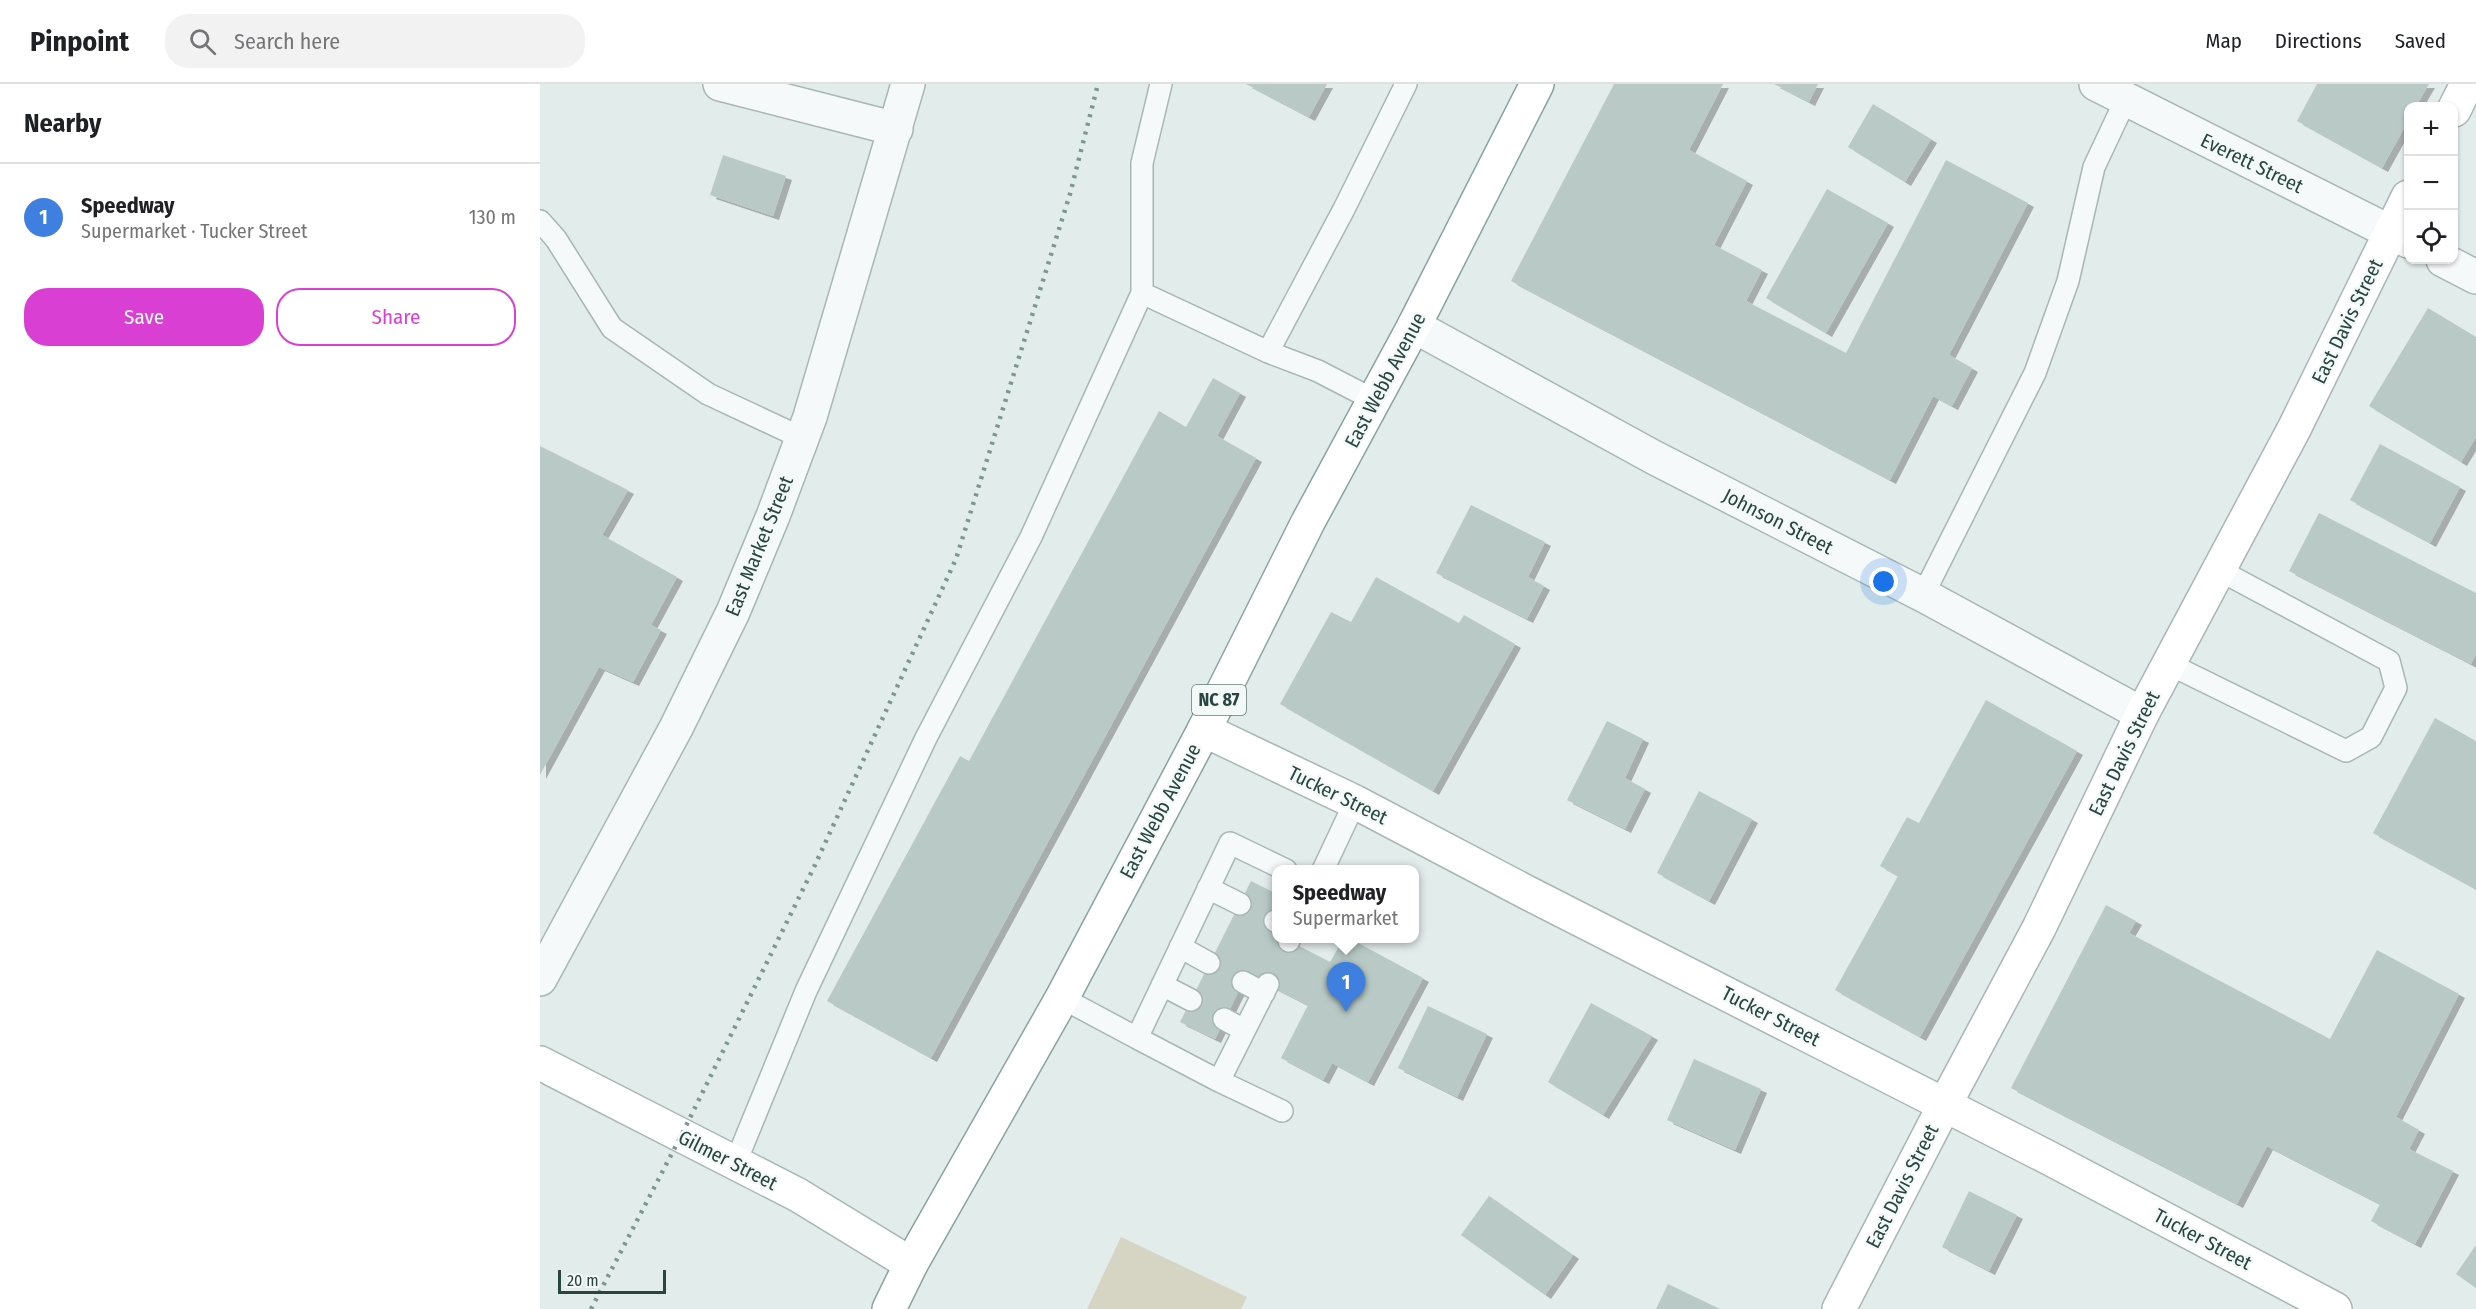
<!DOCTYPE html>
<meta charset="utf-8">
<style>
body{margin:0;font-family:"Fira Sans Condensed",sans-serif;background:#f2f2f2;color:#202124}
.controls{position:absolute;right:18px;top:18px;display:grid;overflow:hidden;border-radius:12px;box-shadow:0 2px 4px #0004}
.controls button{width:54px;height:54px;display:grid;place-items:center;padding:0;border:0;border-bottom:2px solid #e0e0e0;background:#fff;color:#202124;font:30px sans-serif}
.scale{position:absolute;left:18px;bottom:15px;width:108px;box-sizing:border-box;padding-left:6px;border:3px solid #294540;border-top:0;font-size:16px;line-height:21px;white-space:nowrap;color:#294540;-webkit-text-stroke:4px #f2f9f7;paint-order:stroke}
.you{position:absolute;left:1344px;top:498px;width:21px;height:21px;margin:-15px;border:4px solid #fff;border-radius:50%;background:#1a73e8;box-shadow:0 0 0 9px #1a73e833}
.badge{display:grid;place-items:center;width:39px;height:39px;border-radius:50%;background:#d93fd3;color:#fff;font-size:20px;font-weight:700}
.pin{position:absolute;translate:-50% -50px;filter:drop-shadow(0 2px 3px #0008)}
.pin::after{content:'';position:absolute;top:32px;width:21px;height:18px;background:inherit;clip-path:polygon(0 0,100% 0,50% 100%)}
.popup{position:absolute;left:732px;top:781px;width:147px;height:78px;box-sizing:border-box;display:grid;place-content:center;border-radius:12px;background:#fff;filter:drop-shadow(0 2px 4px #0005);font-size:20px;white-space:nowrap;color:#757577}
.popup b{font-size:22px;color:#202124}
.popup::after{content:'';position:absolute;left:50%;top:100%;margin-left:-12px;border:12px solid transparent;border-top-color:#fff}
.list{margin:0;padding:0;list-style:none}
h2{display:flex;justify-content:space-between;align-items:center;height:78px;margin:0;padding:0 24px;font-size:26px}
h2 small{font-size:20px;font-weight:400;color:#757577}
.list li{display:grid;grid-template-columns:39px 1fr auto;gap:18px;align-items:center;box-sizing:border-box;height:108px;padding:0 24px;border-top:2px solid #e0e0e0}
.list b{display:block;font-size:22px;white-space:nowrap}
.list p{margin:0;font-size:20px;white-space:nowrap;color:#757577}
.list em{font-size:20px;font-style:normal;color:#757577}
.actions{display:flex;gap:12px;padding:18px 24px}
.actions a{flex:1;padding:14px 0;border:2px solid #d93fd3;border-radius:24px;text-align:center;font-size:21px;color:#d93fd3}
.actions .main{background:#d93fd3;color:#fff}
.icon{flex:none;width:33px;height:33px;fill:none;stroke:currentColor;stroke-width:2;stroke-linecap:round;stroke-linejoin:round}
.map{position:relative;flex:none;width:1936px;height:1225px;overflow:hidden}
header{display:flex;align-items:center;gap:36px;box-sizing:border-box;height:84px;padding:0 30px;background:#fff;border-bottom:2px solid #e0e0e0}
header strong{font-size:28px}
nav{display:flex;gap:33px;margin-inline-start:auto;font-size:21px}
.search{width:420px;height:54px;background:#f2f2f2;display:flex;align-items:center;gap:15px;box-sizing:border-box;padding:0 21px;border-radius:24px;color:#757577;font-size:22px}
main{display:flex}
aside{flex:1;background:#fff}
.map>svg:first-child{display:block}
.green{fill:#d6d5c3}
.building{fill:#b9cac6;filter:url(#shadow)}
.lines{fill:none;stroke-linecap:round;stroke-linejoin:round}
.lane-casing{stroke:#a7b7b4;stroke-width:24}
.street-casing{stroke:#a7b7b4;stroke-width:36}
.secondary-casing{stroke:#a7b7b4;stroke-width:36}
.highway-casing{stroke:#88a49e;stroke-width:36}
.lane{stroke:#f6f9f9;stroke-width:21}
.street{stroke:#f6f9f9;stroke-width:33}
.secondary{stroke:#fff;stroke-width:33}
.highway{stroke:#fff;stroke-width:33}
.rail{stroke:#7a9791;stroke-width:4.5;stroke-dasharray:3 6;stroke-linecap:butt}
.labels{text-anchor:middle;stroke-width:4.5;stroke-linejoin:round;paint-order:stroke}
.shield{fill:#f2f9f7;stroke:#657b77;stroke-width:1.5}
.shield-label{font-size:18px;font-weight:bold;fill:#294540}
.street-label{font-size:20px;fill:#294540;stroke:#f2f9f7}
</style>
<header>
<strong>Pinpoint</strong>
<div class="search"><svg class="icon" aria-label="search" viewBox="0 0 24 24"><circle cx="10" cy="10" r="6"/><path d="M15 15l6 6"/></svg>Search here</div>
<nav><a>Map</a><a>Directions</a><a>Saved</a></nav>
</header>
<main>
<aside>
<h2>Nearby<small></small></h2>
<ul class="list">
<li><span class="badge" style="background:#3f7fe0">1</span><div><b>Speedway</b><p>Supermarket · Tucker Street</p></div><em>130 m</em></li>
</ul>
<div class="actions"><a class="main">Save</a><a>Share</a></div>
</aside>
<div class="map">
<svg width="1936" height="1225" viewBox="0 0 1936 1225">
<defs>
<filter id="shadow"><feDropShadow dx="6" dy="4" stdDeviation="0" flood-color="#0004"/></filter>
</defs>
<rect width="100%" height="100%" fill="#e2ecea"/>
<path class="green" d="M581,1153L707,1213L701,1225H547Z"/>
<path class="building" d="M706,0H787L769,33Z
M1074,0H1183L1149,66L1207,97L1174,161L1222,186L1206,217L1306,269L1406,76L1488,119L1409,271L1432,284L1412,322L1393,312L1350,396L971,197Z
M1234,0H1278L1269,18Z
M1777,0H1889L1876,22H1868V37L1842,84L1757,37Z
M1333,20L1391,55L1365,98L1308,63Z
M183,71L246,92L233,132L170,111Z
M1287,105L1348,139L1286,249L1226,214Z
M1888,224L1936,253V353L1921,378L1829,322Z
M673,294L700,309L677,352L716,374L391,974L287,917L420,672L429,677L619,327L646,343Z
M1840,360L1920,403L1890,459L1810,416Z
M0,362L88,406L62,451L137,493L111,541L121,546L93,598L59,583L0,691Z
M931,421L1005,458L988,493L1004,502L987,535L896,489Z
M1779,429L1936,509V570L1931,580L1749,487Z
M836,493L919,539L924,531L975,560L893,707L740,620L791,528L811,538Z
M1446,616L1537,667L1380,953L1295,906L1358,792L1340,782L1367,733L1379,739Z
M1895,634L1936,657V805L1833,749Z
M1067,637L1103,655L1085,694L1105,705L1085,745L1027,716Z
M1159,707L1212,735L1169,817L1117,789Z
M711,797L737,810V833L730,847L737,851V854H744L790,878L804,854H809L883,894L828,998L792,979L783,996L741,974L768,921L707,890L675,955L640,938Z
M1566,821L1596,837L1589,849L1790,955L1837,866L1919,910L1856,1033L1879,1046L1869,1065L1913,1087L1875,1160L1831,1137L1840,1120L1727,1062L1697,1120L1471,1004Z
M1051,919L1112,952L1063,1031L1008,998Z
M888,922L947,950L917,1013L858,984Z
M1154,975L1221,1005L1195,1066L1127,1036Z
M1429,1107L1477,1131L1449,1187L1402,1163Z
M949,1112L1033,1171L1005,1211L921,1151Z
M1936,1161V1204L1916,1190Z
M1128,1200L1180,1225H1116Z"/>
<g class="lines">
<g class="lane-casing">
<path id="lane" d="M0,137L16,155L72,244L168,310L262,354
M602,209V79L621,0
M728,268L804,125L866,0
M1383,511L1495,289L1528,197L1554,83L1586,15
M1629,580L1806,667L1831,653L1856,604L1849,577L1679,486
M783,786L815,718
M668,804L700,820
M735,837L737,838
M749,857L750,854
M640,863L669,879
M703,898L724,909
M622,901L651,916
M522,914L597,954L690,759L746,786
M684,935L704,946
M597,954L679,997L728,900
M679,997L742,1027
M195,1080L266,907L386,654L491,453L602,209L728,268L778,287L834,316"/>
</g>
<g class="street-casing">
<path id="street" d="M180,0L356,45
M1556,0L1868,157
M1903,176L1936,193
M874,242L1115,374L1383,511L1602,630
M0,895L136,644L193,528L233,432L270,333L368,0"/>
</g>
<g class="secondary-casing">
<path id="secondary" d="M1914,26L1927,0
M664,646L815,718L986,808L1509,1074L1795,1225
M0,979L258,1111L371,1180
M1299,1225L1404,1022L1499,844L1602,630L1754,345L1868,113"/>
</g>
<g class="highway-casing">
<path id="highway" d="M349,1225L371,1180L522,914L664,646L768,438L874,242L997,0"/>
</g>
<use href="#lane" class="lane"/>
<use href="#street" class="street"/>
<use href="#secondary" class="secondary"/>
<use href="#highway" class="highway"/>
<path class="rail" d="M51,1225L141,1052L275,781L416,475L530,110L558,0"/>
</g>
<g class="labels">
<rect class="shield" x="652" y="601" width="54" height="30" rx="4.5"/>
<g class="shield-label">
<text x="679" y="622">NC 87</text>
</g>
<g class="street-label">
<text transform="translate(1712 79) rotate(26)" y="7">Everett Street</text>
<text transform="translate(1807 237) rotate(-64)" y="7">East Davis Street</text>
<text transform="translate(845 296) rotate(-62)" y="7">East Webb Avenue</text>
<text transform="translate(1238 437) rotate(27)" y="7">Johnson Street</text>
<text transform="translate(219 462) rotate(-68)" y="7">East Market Street</text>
<text transform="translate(1584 669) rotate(-64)" y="7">East Davis Street</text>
<text transform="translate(798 711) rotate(26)" y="7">Tucker Street</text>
<text transform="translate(620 727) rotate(-62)" y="7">East Webb Avenue</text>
<text transform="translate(1231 932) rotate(27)" y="7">Tucker Street</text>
<text transform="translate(188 1076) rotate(27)" y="7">Gilmer Street</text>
<text transform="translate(1362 1102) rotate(-63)" y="7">East Davis Street</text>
<text transform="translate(1663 1155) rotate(28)" y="7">Tucker Street</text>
</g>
</g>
</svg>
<div class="controls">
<button>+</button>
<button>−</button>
<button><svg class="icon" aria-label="locate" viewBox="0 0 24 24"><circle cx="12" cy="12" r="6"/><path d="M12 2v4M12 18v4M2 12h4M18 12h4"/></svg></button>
</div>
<div class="scale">20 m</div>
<div class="you"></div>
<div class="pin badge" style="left:806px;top:928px;background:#3f7fe0">1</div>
<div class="popup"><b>Speedway</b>Supermarket</div>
</div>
</main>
